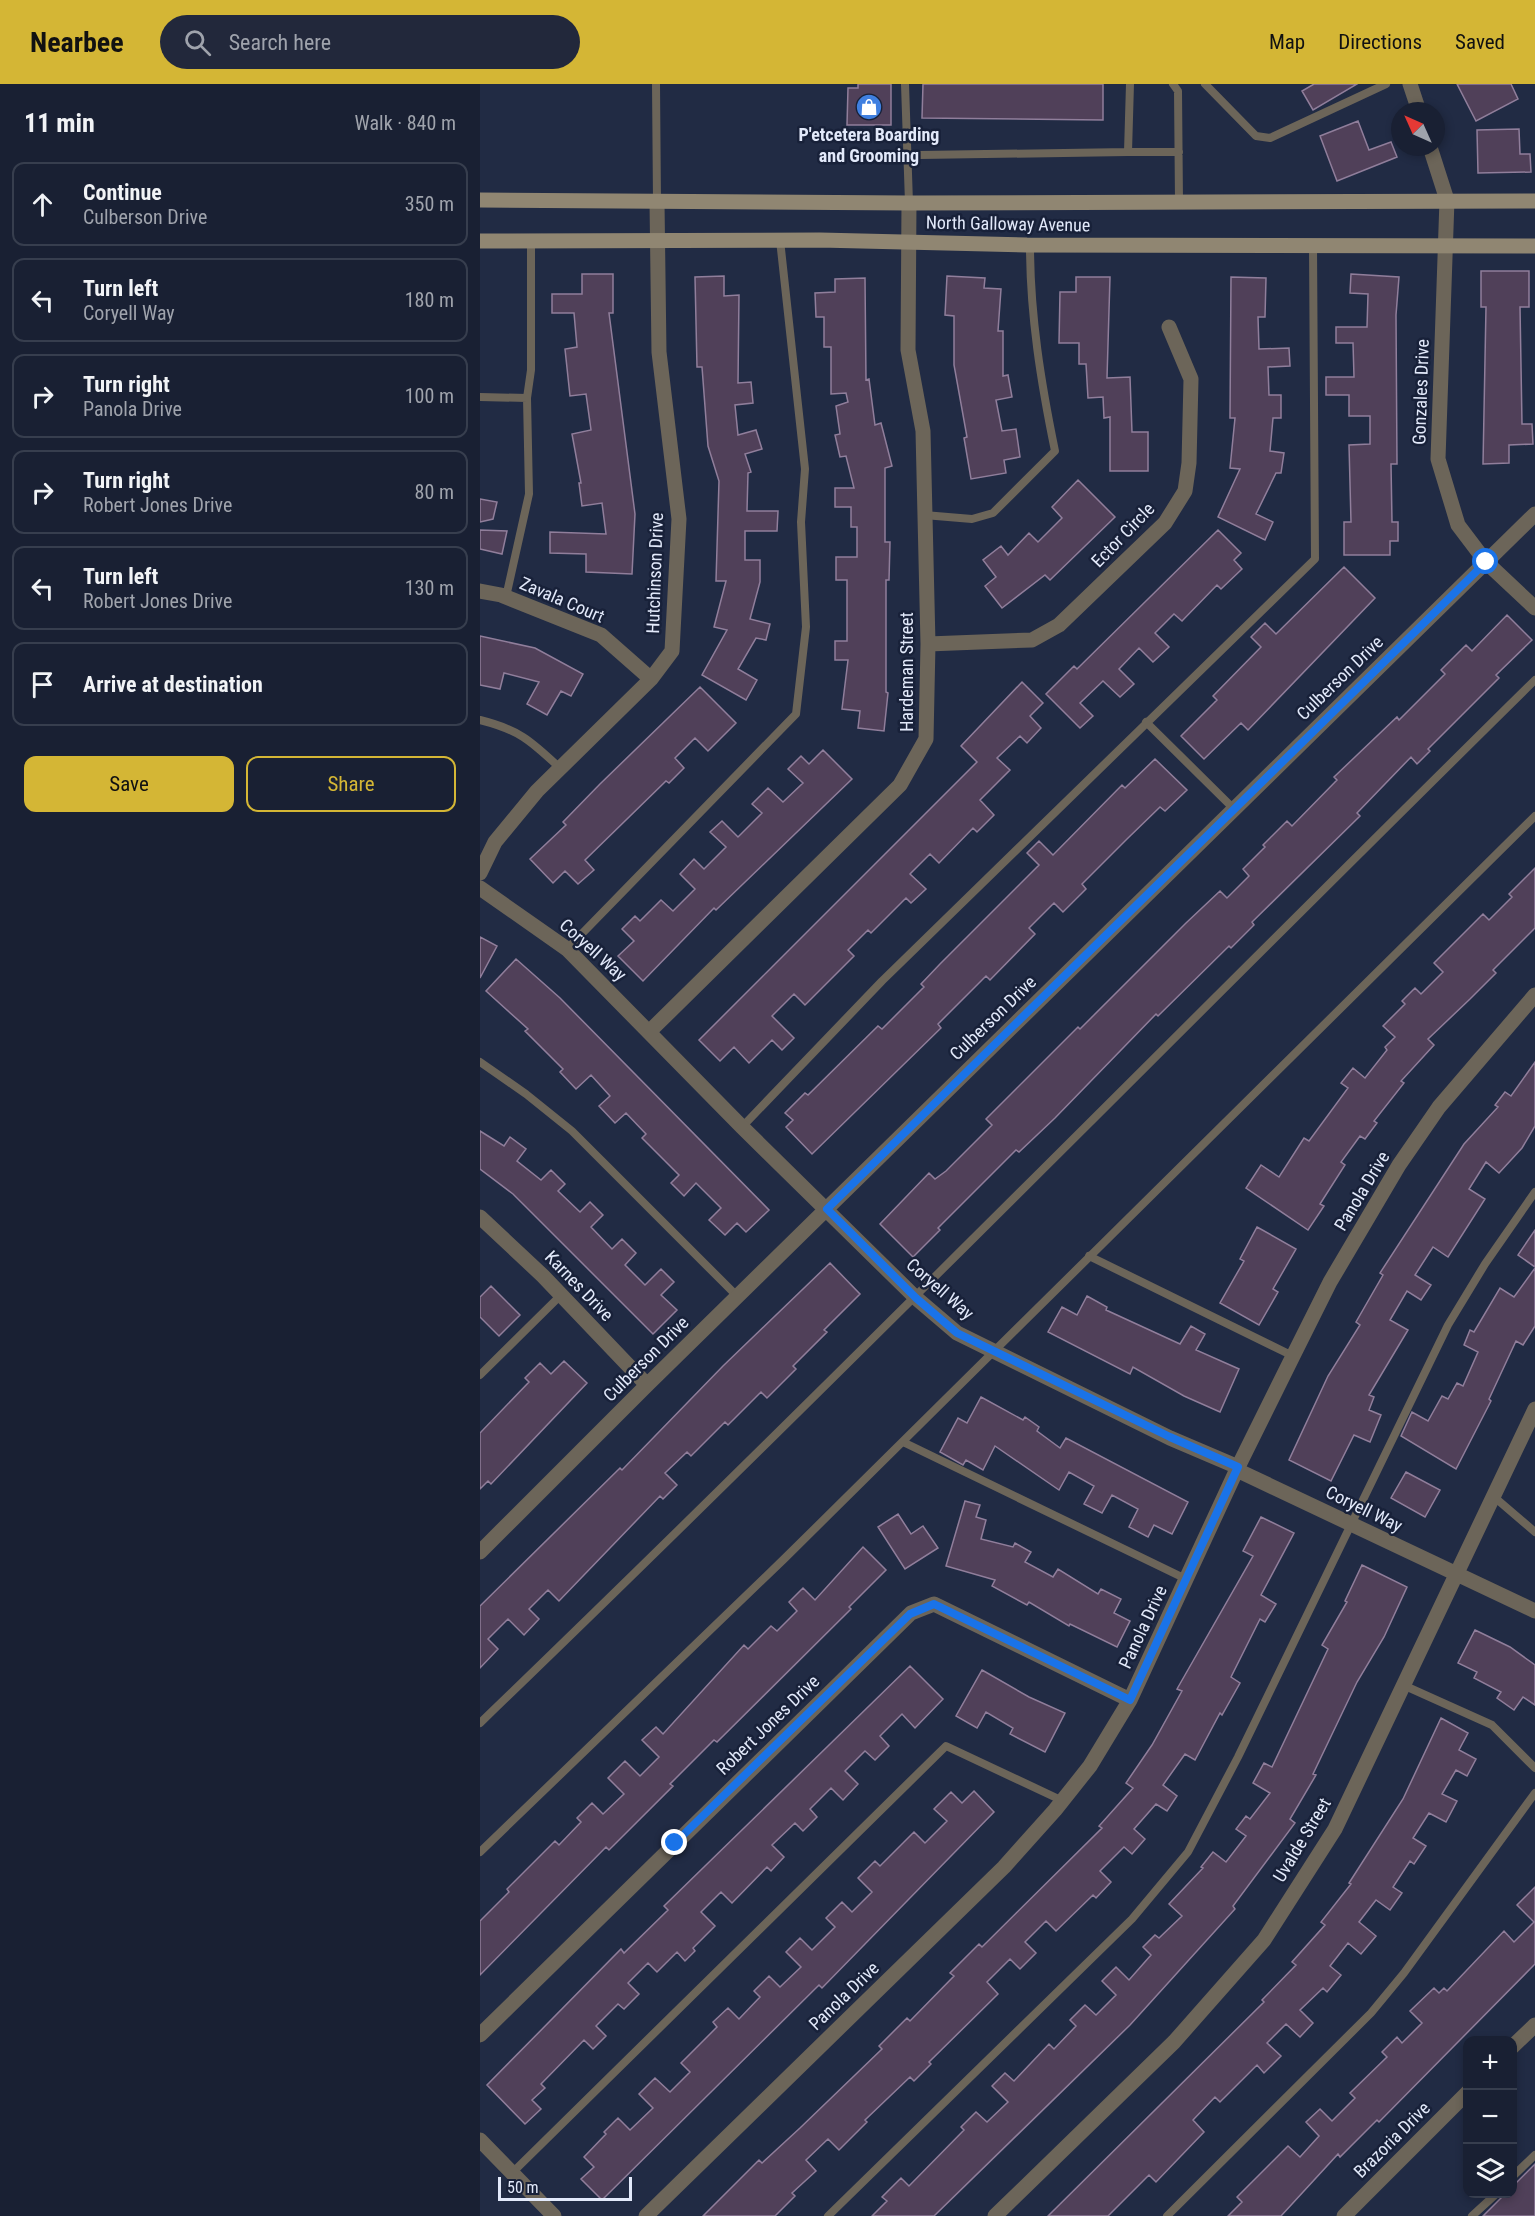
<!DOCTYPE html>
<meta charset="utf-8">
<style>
body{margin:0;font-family:"Roboto Condensed",sans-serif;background:#22283b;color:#f1f3f6}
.controls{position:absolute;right:18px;bottom:18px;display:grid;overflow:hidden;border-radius:12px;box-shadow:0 3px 9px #0003}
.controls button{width:54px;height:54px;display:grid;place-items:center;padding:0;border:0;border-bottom:2px solid #373e4e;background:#192033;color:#f1f3f6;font:30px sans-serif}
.compass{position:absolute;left:911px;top:18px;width:54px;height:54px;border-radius:50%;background:#192033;box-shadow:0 3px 9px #0003;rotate:315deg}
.scale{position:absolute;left:18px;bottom:15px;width:134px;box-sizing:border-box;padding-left:6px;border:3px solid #e2e9fa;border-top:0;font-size:16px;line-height:21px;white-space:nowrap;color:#e2e9fa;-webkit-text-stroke:4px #182139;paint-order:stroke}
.stop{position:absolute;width:18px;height:18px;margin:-14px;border:4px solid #1a73e8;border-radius:50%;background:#fff}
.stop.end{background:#1a73e8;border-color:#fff;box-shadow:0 2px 6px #0008}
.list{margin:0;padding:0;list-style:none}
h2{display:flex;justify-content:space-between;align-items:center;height:78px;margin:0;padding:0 24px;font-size:26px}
h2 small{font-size:20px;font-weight:400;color:#9fa3ac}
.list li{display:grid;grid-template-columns:39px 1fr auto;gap:18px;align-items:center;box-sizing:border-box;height:84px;margin:0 12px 12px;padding:0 12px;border:2px solid #373e4e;border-radius:12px}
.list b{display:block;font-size:22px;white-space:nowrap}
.list p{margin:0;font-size:20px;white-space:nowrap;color:#9fa3ac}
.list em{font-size:20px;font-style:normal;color:#9fa3ac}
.actions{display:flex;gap:12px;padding:18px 24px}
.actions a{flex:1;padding:14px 0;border:2px solid #d4b635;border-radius:12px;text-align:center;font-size:21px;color:#d4b635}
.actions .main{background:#d4b635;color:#111}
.icon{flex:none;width:33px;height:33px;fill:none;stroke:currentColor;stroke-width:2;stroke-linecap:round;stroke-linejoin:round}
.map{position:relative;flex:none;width:1055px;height:2132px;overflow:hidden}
header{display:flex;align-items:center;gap:36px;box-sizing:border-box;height:84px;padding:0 30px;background:#d4b635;color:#111}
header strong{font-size:28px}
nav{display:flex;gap:33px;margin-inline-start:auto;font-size:21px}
.search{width:420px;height:54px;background:#22283b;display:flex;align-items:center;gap:15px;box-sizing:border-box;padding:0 21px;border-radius:33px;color:#9fa3ac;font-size:22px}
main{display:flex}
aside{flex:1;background:#192033}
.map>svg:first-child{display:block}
.building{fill:#504059;stroke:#907e9b;stroke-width:1.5}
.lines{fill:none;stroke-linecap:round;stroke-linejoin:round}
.service{stroke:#6c6559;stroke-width:8}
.minor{stroke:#6c6559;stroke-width:15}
.tertiary{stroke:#6c6559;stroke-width:15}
.secondary{stroke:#908672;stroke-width:15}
.route{stroke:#1a73e8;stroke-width:8}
.labels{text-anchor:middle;stroke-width:5;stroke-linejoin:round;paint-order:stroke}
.poi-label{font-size:18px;font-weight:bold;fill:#e2e9fa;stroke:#182139}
.street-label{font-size:18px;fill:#e2e9fa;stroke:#182139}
</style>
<header>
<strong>Nearbee</strong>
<div class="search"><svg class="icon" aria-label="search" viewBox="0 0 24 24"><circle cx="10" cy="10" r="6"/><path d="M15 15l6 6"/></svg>Search here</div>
<nav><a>Map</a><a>Directions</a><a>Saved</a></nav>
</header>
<main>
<aside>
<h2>11 min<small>Walk · 840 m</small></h2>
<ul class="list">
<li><svg class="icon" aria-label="ahead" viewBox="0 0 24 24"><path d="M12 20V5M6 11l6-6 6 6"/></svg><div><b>Continue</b><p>Culberson Drive</p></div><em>350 m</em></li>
<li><svg class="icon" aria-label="left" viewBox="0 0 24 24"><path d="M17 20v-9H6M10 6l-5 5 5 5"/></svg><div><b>Turn left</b><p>Coryell Way</p></div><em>180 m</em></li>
<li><svg class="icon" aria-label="right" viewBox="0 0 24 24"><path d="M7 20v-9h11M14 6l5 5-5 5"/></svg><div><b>Turn right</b><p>Panola Drive</p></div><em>100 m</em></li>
<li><svg class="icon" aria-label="right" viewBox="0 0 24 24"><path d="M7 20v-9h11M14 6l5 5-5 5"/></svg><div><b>Turn right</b><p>Robert Jones Drive</p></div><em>80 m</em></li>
<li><svg class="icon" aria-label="left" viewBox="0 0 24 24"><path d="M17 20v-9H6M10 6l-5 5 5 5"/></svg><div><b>Turn left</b><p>Robert Jones Drive</p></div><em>130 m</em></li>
<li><svg class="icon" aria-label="arrive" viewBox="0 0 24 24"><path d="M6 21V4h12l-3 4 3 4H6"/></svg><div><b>Arrive at destination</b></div></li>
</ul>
<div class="actions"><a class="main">Save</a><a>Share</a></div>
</aside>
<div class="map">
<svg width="1055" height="2132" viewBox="0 0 1055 2132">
<rect width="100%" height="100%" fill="#212b44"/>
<path class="building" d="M378,0H411V41H367L368,4H378Z
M443,0H623V36L442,34Z
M834,0H877L833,26L822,7Z
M977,0H1031L1038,15L996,37Z
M878,37L889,66L911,58L917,73L857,97L840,52Z
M1039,45L1040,70H1050L1051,88L998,89L997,46Z
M1001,187H1049V223H1040L1042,340H1052L1053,360L1029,361V379L1003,380L1006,223H1001Z
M102,190H133V229H129L155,430L152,490L106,488V470L70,469V448L126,450L122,419L102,422L99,399H101L92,350L111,346L106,310L90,312L85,265L97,263L94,229H72V210H102Z
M871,190L919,193L916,231L917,380H911L912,438H918V457H910V471H864V438H871L869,361L890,360V332H869V311H846V293H874L873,259H856V243H887L888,210L870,209Z
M244,192V212L259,211L258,299L271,298L273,319L255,321L258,351L276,346L282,365L265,370L271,388L268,389L267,427H298L297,447H265V476H280V498L270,535L290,540L286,556L276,554L258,585L277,596L266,616L222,591L247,546L234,543L246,497H236L239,397L228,362L222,283H217L215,193Z
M467,192L505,194L504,204L521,205L518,247H523V292L528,291L532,313L516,316L522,347L536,345L540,373L524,376L526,389L491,395L484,354L487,353L474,281V232L465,231Z
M596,193H630L627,294L650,293L652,348H668V387H630V333L624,334L623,313L608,314L606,280H599V259H579L580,208H596Z
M751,193L786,194L785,233H778L779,265L809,264L810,282L788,283L789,311H801V334H793L790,367L804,369L801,389H796L776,430L793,438L785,456L738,433L760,385L750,384L755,334H750Z
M385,194L386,296L389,295L395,341L401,339L412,382L405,384V458H410L409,496H406V608L408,609L404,647L378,644L380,627L362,625L368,576H355V557H367V496H356V473H377V443H371V423H355V404H374L366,372L360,373L355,351L360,350L356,322L368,318L366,309L351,310V263H344V233H336L335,209L355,208V195Z
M598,396L635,433L570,496L565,491L522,524L505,502L516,493L503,476L521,462L528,471L549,449L558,458L582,434L572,423Z
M0,415L17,418L13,435L0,438Z
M0,446L27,447L22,470L0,465Z
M738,446L761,469L754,476L762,485L741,505L737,501L702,537L694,530L675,549L689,563L673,578L659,564L639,585L654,600L640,613L623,597L600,619L613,632L600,644L566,610L594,582L597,585Z
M864,483L895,514L768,646L761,639L724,675L701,652L737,616L733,612L781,563L771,553L785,539L796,550Z
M1027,531L1052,556L1016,591L1019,594L948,665L950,667L937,680L931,673L877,729L880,732L772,838L774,841L751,864L749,862L678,932L676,930L575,1034L539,1068L536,1066L458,1144L460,1146L433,1173L400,1140L449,1089L455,1095L466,1087L512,1041L506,1035L598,943L600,945L706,839L740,807L747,814L769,792L763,785L785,763L783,761L807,737L812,742L857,696L854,693L876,672L917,633L919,636L965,590L961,586L986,561L992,567Z
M0,552L55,564L103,590L91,612L81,607L67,631L47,620L59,598L24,589L20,605L0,601Z
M542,598L563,619L550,632L561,644L547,659L540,652L517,674L530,686L500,716L514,731L497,748L493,744L459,779L450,770L430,790L446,805L431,819L426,814L391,849L388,846L368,866L374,872L325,921L314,910L292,932L314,954L302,966L292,956L269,979L254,963L240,977L219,956L497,678L481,662Z
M220,603L256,639L228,667L215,654L195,674L204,684L189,699L186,697L105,776L114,786L98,800L85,787L73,799L50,775L86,741L83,738L120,700Z
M343,666L372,695L236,826L234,824L163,897L138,872L154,857L142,845L155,832L160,837L181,816L193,827L215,805L200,790L214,775L224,785L246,763L230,748L242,737L258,753L282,729L272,720L288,704L303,718L323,699L308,685L321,672L329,680Z
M675,675L707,706L685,727L680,723L647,755L602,800L606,805L583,828L574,819L549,844L555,850L510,896L506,892L458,940L461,944L332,1070L306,1043L313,1036L305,1029L325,1009L328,1011L398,942L402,945L444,903L441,900L460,880L559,781L547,769L559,757L573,771L642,701L645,704Z
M1055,784V844L1013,886L1016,889L990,915L948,955L954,961L921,997L924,999L894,1037L897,1039L885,1055L880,1052L861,1078L865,1081L840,1120L844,1122L828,1146L766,1104L781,1081L799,1093L824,1054L829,1057L868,1004L861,999L873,984L885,994L907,966L905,963L915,953L903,942L925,920L922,917L935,904L941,910L963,888L954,879L1003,830L1009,836L1032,813L1029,810Z
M0,853L17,862L0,894Z
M36,875L80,914L289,1126L266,1148L257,1139L245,1151L229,1136L241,1124L216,1099L204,1112L191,1099L199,1091L162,1054L166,1050L146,1029L135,1039L119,1022L130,1012L111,991L96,1005L80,988L83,985L45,947L48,945L6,907Z
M1055,978V1042L1042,1064L1019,1089L1006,1078L989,1105L1005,1115L968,1173L953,1163L935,1191L951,1201L941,1216L927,1207L910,1236L928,1246L889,1311L894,1313L889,1326L901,1331L890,1358L874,1351L851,1397L809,1376L848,1292L880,1241L876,1238L903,1191L900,1189L984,1060L1018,1023L1015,1021L1025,1008L1031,1012Z
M0,1047L24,1062L30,1053L46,1065L37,1077L61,1096L71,1086L85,1100L78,1107L100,1128L110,1118L123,1131L111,1143L132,1165L142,1155L156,1169L145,1181L165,1201L181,1185L194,1198L181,1211L197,1226L173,1250L33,1110L0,1085Z
M777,1143L816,1165L793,1205L798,1208L779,1241L740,1219L764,1177L760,1175Z
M1055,1146V1183L1038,1171Z
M350,1179L380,1210L344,1246L347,1248L313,1282L316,1285L287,1314L281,1308L248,1341L245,1338L211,1372L207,1368L185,1389L197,1401L183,1415L180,1412L79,1517L68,1506L49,1525L59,1535L44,1551L28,1535L8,1555L18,1565L0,1584V1522L140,1384L142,1386L243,1282Z
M1055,1184V1242L1043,1261L1036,1257L1009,1315L1011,1317L976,1385L921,1352L932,1328L948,1337L962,1312L968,1315L977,1299L983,1302L998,1268L984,1261L990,1246L994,1248L1020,1204L1034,1213Z
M11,1202L40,1231L19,1252L0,1233V1213Z
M607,1212L627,1223L626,1226L700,1260L711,1242L725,1250L716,1266L759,1285L740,1328L704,1312L653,1283L650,1290L568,1248L582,1223L597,1231Z
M84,1277L107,1299L11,1400L8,1397L0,1405V1349L49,1298L45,1294L60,1279L71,1290Z
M501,1313L543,1336L545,1333L559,1343L557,1347L580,1364L586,1354L708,1418L692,1450L674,1441L668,1453L649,1443L658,1425L632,1411L622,1429L604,1420L614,1402L589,1388L579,1406L515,1362L503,1386L486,1376L483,1381L460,1368L478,1334L487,1339Z
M926,1388L960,1406L945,1433L911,1414Z
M485,1417L500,1421L496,1433L506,1436L501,1455L533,1463L535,1459L551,1468L545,1478L573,1493L578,1485L618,1510L621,1505L641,1515L634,1529L650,1537L637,1563L590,1540L589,1542L549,1518L547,1521L512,1502L515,1496L466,1482Z
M418,1430L431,1450L443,1442L458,1464L425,1485L398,1443Z
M781,1433L814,1449L781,1511L796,1520L785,1538L780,1535L751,1593L760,1599L742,1631L740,1629L715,1676L705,1670L683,1701L697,1712L687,1727L676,1720L654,1745L665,1755L652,1770L644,1763L620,1787L631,1798L616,1814L613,1811L576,1847L566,1837L545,1858L556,1869L540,1885L530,1875L507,1898L518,1910L449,1978L451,1980L434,1997L430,1993L385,2036L387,2038L359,2066L348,2055L326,2076L336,2087L312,2109L315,2112L295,2132H223L279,2076L282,2079L320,2044L402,1965L399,1962L427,1934L430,1937L474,1892L470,1889L499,1860L502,1863L622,1744L619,1742L653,1704L646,1699L672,1661L702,1607L697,1605L773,1472L763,1467Z
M383,1463L406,1486L369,1523L371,1525L237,1658L234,1656L190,1700L193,1702L129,1766L126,1763L0,1891V1837L29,1808L27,1805L75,1757L79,1761L101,1738L97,1734L112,1719L123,1730L144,1710L128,1694L145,1677L160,1692L179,1673L162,1656L176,1643L183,1650L264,1561L268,1565L291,1542L297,1547L317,1527L309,1518L323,1504L335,1516Z
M882,1481L927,1503L904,1553L877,1598L833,1690L836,1691L810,1735L815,1739L753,1822L755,1825L650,1941L454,2132H392L407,2117L402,2113L421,2094L429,2102L484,2046L481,2043L496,2028L507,2038L528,2018L512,2002L525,1989L534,1997L569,1960L574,1965L596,1942L590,1936L605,1921L616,1931L636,1911L622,1897L636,1883L649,1896L671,1871L663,1863L675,1851L679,1854L702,1832L689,1820L723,1784L721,1783L733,1768L746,1778L766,1752L756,1745L766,1732L770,1735L790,1709L773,1699L784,1679L792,1683L848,1565L842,1561L867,1518L865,1517Z
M995,1546L1030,1563L1055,1581V1621L1043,1613L1034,1626L1017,1614L1021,1608L994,1594L997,1588L978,1579Z
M430,1582L463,1615L435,1644L422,1630L400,1652L409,1662L395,1676L385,1667L365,1687L378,1700L363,1716L351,1704L330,1725L337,1733L323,1747L315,1739L292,1761L304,1773L291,1787L287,1783L252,1819L241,1808L221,1828L235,1842L213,1864L215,1867L205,1877L197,1868L177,1888L168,1879L148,1899L159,1910L144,1925L138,1920L116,1942L126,1952L113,1965L104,1956L61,2000L65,2004L52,2016L61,2025L45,2040L7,2001L141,1865L144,1869L188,1826L184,1822Z
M502,1586L549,1613L585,1629L565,1668L530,1650L533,1644L506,1628L497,1644L476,1632Z
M961,1634L988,1649L979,1666L996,1675L987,1692L976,1686L962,1710L977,1717L966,1738L949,1729L933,1754L946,1762L934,1780L930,1777L913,1803L922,1809L910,1826L896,1816L879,1838L896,1852L881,1870L868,1859L850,1882L861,1891L847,1908L843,1904L820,1926L833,1939L820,1953L806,1940L787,1959L801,1972L784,1989L777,1981L740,2018L735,2013L713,2036L724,2048L676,2098L669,2091L628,2132H568L784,1918L782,1916L816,1881L812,1878L845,1841L841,1838L871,1800L869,1799L923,1715Z
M494,1707L514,1728L342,1904L339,1901L122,2116L101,2095L114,2083L104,2073L126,2050L124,2048L138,2034L150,2046L173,2024L159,2010L175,1994L190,2008L210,1988L201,1979L237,1943L233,1938L248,1924L259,1935L280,1913L274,1907L289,1892L300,1903L321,1883L306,1868L320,1854L332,1866L355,1843L346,1834L362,1818L372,1828L392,1808L378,1794L395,1777L400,1782L434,1748L445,1759L467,1737L454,1725L471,1708L482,1719Z
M1055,1803V1880L899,2038L897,2036L860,2073L858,2070L801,2132H748L762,2118L757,2113L808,2062L820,2073L839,2052L826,2038L840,2025L852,2037L875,2014L870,2009L907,1973L902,1968L917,1953L922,1959L942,1939L930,1927L954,1904L959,1909L964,1904L967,1907L1024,1847L1034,1858L1054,1838L1037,1821Z
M1055,2080V2132H1003L1026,2109H1032V2103Z"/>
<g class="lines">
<path class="service" d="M176,0L177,118
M425,0L429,119
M693,0L698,7L699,118
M725,0L776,52L790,54L906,0
M648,68H699
M375,72L648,68L650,0
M0,313L47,314
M444,431L492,435L513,429L575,367C561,299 550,231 550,161
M26,513L49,410L47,314L51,286V156
M0,636C40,646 51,657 80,684
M666,638L754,725
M87,865L316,630L326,543L321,438L325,385L300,156
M0,978L46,1010L92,1047L257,1212
M262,1043L402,897L835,475L833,162
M609,1172L813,1272
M0,1291L81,1211
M423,1358L706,1495
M1013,1412L1055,1448
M923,1601L1012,1641L1055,1684
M0,1639C356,1296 703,943 1055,596
M0,1768L304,1475L1055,732
M32,2089L466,1662L583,1717
M1032,2093L1055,2071
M348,2132L652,1835L708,1768L758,1673L968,1241L1005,1180L1055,1108
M687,2132L891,1929L924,1889L1055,1709
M992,2132L1016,2110"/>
<path class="minor" d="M930,0L939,27
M950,63L967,116L958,375L978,441L1006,478L1055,524
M0,507L21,511L121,551L171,595
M448,560L552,556L579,541L685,439L705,407L709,379L711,295L689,243
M0,789L15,758L57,707L171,595L192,567L199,435L179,268L177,118
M0,804L87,865L262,1043L436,1214L477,1249L690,1354L758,1383L761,1388L1055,1527
M170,947L420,701L446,655L448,560L443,347L428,266L429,119
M0,1133L63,1192L167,1301
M0,1468L167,1301L1055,430
M0,1951L431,1529L454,1520L650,1616
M1032,1963L1055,1941
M166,2132L524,1783L575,1726L610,1682L650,1616L758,1383L813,1272L850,1198L919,1081L959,1023L1055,911
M515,2132L694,1958L784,1856L855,1745L1055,1325
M864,2132L988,2008"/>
<path class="tertiary" d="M0,2056L74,2132"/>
<path class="secondary" d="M0,116L429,119L1055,117
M0,157L340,156L547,161L1055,162"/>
</g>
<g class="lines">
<path class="route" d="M195,1759L430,1530L454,1520L650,1616L758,1383L690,1353L477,1249L436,1214L347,1125L1006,478"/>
</g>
<defs>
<g id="shop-disc" transform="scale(1.35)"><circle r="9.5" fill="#3f7fe0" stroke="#182139"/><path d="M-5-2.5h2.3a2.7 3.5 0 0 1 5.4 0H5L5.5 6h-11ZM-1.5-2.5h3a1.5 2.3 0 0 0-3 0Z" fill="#fff"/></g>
</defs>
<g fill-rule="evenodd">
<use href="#shop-disc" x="389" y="23"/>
</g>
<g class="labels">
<g class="poi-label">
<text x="389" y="57">P'etcetera Boarding<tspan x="389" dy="21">and Grooming</tspan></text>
</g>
<g class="street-label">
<text transform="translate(528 140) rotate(1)" y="6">North Galloway Avenue</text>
<text transform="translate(941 308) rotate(-88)" y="6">Gonzales Drive</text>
<text transform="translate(643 451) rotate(-46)" y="6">Ector Circle</text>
<text transform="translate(175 489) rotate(-88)" y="6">Hutchinson Drive</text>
<text transform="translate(82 516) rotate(23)" y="6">Zavala Court</text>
<text transform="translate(427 588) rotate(-90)" y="6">Hardeman Street</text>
<text transform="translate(860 594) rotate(-44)" y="6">Culberson Drive</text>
<text transform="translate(113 866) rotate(42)" y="6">Coryell Way</text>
<text transform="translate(513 934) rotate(-44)" y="6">Culberson Drive</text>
<text transform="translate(882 1107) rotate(-59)" y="6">Panola Drive</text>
<text transform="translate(99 1202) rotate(46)" y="6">Karnes Drive</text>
<text transform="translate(460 1205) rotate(41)" y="6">Coryell Way</text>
<text transform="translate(166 1275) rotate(-45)" y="6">Culberson Drive</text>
<text transform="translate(884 1425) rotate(26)" y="6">Coryell Way</text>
<text transform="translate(663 1543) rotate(-65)" y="6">Panola Drive</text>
<text transform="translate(288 1641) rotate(-44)" y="6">Robert Jones Drive</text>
<text transform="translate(822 1756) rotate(-59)" y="6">Uvalde Street</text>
<text transform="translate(364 1912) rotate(-44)" y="6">Panola Drive</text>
<text transform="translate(912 2056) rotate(-45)" y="6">Brazoria Drive</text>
</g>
</g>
</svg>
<div class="controls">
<button>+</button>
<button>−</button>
<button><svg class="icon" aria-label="layers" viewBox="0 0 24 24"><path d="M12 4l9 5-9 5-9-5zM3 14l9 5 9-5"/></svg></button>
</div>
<svg class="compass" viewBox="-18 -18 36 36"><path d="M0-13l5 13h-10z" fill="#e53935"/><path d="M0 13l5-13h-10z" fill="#9fa3ac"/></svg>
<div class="scale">50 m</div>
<div class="stop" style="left:1006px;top:478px"></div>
<div class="stop end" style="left:195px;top:1759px"></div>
</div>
</main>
